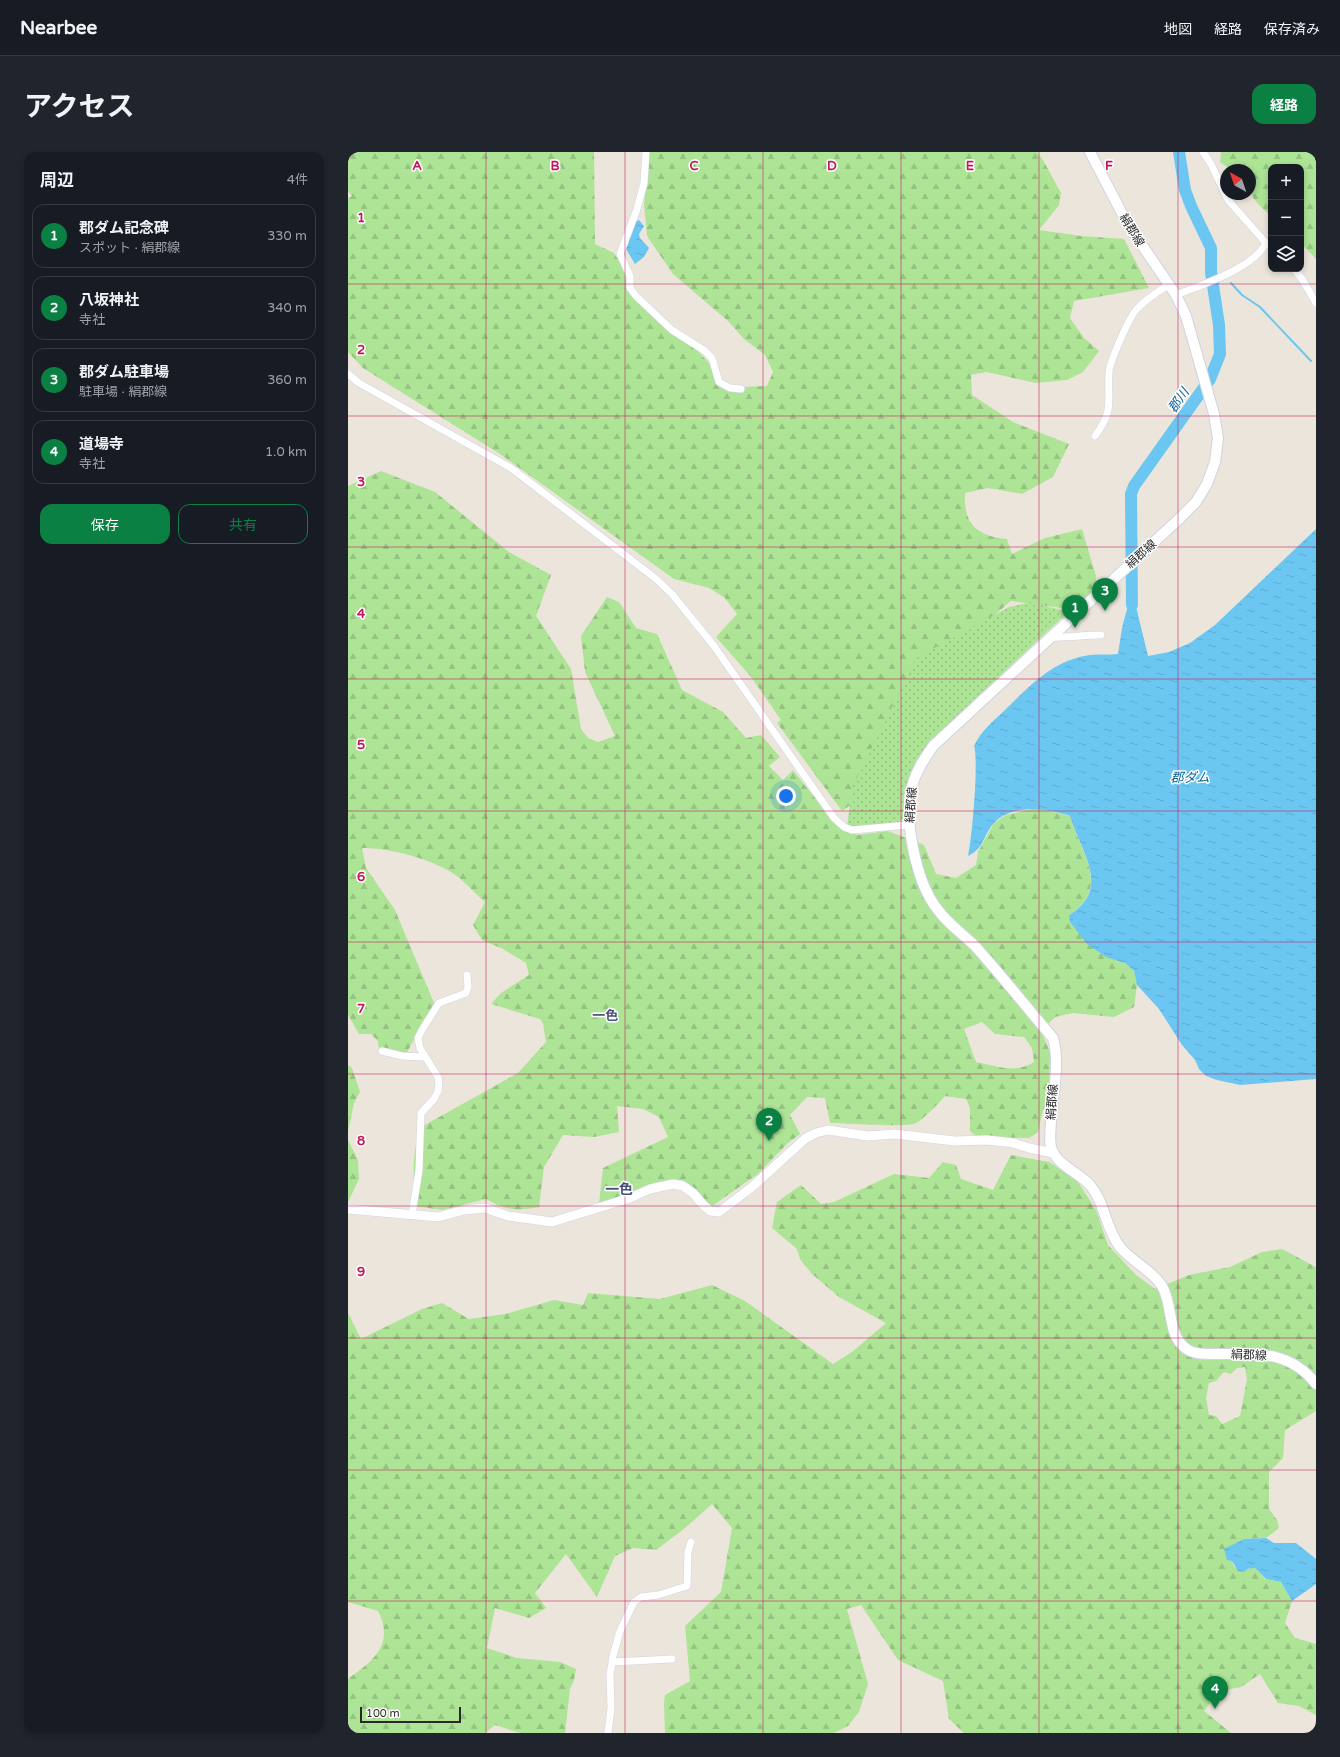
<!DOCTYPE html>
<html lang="ja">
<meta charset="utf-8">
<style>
body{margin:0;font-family:"Varela Round","Noto Sans JP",sans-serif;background:#20242c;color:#f1f3f6}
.controls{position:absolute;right:12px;top:12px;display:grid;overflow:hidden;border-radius:8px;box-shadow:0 2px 6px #0003}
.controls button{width:36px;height:36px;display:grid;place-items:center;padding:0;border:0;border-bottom:1px solid #363941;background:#171b24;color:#f1f3f6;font:20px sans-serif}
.compass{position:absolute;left:872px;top:12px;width:36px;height:36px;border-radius:50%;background:#171b24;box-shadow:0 2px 6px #0003;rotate:320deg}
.scale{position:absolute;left:12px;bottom:10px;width:101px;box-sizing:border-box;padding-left:4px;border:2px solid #292929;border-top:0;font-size:11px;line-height:14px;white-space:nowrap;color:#292929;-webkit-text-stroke:3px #fff;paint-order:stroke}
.you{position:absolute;left:438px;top:644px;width:14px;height:14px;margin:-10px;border:3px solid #fff;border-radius:50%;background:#1a73e8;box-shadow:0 0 0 6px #1a73e833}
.badge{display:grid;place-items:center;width:26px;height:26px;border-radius:50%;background:#0b8043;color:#fff;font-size:13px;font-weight:700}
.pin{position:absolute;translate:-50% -33px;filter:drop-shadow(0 1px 2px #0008)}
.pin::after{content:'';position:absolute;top:21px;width:14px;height:12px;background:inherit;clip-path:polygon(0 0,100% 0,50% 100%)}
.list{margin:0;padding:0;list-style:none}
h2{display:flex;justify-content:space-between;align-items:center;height:52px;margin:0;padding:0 16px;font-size:17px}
h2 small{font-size:13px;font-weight:400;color:#9ea1a6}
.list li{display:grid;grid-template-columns:26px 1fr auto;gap:12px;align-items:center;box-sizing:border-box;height:64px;margin:0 8px 8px;padding:0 8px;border:1px solid #363941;border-radius:12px}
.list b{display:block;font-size:15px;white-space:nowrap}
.list p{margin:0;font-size:13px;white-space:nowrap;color:#9ea1a6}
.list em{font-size:13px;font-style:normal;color:#9ea1a6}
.actions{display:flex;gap:8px;padding:12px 16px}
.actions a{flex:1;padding:9px 0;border:1px solid #0b8043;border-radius:12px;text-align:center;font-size:14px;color:#0b8043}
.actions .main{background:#0b8043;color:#fff}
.icon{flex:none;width:22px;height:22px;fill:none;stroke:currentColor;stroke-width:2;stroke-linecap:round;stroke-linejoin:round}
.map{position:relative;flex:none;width:968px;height:1581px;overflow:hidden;border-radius:12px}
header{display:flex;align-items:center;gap:24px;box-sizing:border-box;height:56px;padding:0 20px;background:#171b24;border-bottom:1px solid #363941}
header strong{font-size:19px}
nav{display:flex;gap:22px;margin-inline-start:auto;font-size:14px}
.intro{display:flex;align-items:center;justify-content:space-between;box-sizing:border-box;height:96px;padding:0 24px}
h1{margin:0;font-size:28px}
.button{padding:10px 18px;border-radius:12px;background:#0b8043;color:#fff;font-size:14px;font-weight:700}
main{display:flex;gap:24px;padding:0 24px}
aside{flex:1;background:#171b24;border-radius:12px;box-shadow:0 2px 6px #0003}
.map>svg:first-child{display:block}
.forest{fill:url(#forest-firs);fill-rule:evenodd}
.park{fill:url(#park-dots)}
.water{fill:url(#water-ripples)}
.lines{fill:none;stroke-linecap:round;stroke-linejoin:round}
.stream{stroke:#6bc7f1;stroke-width:2}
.river{stroke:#6bc7f1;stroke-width:12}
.minor-casing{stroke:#d0d3e3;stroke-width:8}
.tertiary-casing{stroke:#d0d3e3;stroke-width:10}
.secondary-casing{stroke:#d0d3e3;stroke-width:12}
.minor{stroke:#fff;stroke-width:7}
.tertiary{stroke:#fff;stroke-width:9}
.secondary{stroke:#fff;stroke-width:10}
.grid{fill:none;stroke:#c2185b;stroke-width:1;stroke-opacity:0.55}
.labels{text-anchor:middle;stroke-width:3;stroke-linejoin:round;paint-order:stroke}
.street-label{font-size:12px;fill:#292929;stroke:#fff}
.water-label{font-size:13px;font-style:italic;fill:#0b649c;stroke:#fff}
.neighbourhood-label{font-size:13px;font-weight:bold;fill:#49507b;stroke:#fff}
.quarter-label{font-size:14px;font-weight:bold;fill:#49507b;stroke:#fff}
.grid-label{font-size:13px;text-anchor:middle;font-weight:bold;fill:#c2185b;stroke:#fff;stroke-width:3;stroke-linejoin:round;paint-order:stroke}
</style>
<header>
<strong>Nearbee</strong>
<nav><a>地図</a><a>経路</a><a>保存済み</a></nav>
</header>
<div class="intro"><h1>アクセス</h1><a class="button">経路</a></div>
<main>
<aside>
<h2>周辺<small>4件</small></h2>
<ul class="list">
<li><span class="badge">1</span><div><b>郡ダム記念碑</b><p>スポット · 絹郡線</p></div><em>330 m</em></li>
<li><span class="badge">2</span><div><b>八坂神社</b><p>寺社</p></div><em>340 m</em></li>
<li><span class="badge">3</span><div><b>郡ダム駐車場</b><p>駐車場 · 絹郡線</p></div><em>360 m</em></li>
<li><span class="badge">4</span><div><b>道場寺</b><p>寺社</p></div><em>1.0 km</em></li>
</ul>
<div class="actions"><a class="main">保存</a><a>共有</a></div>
</aside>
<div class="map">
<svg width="968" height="1581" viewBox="0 0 968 1581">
<defs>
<pattern id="forest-firs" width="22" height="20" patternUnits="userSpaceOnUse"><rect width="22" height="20" fill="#ade496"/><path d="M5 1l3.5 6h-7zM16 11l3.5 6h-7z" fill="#95c481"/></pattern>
<pattern id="park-dots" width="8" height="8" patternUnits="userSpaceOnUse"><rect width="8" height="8" fill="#ade496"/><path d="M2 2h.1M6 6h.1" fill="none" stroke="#95c481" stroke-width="1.8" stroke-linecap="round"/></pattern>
<pattern id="water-ripples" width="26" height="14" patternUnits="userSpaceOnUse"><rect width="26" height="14" fill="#6bc7f1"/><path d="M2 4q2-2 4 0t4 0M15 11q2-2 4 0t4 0" fill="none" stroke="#5dabcf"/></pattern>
</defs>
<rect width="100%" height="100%" fill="#ece5db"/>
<path class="forest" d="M0,0H246L247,92L266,101L277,119L279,137L293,154L349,198L362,212L369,232L394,235L419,234L425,220L417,203L396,187L380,169L325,122L299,84L296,52L301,0H689L695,8L713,41L711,53L691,78L733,84L776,87L801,136L726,149L722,166L736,186L751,199L735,220L719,228L688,231L638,220L623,223L624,243L665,270L721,292L705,325L674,342L640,336L617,341C615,372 629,384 659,387L664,402L697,386L734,377L748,424L747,438L722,457L663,449L594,508L515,644L494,659L429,571L433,568L404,526L368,485L389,462L376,445L361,436L326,427L152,302L15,216L0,200V46L4,44L0,39Z
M873,0H968V107L953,91V15H923V64C902,45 902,46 902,18H883L872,10Z
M33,319L87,340L161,400L203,423L188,464L223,517L233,577L240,586L250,590L267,584L237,520L233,484L259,445L271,450L288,476L309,482L334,538L375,560L398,586L413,583L432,605L421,614L435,628L445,618L477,659L495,676L509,683L540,679L576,693L588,722L608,726L628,713L630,700L646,671L658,663L688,656L722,664C731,699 765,735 721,763L758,804L777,811L786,819L789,833L786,855L766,865L725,861L707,865L693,879L702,900L701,949L695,958L690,980L681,986L629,985L622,979V956L618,947L597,944C590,952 576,967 568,971C558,976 497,971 482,971L477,946L459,945L442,963L452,982L440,991L410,1022L364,1054L334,1028L309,1030L251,1052L255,1016L320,985L311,965L295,957L269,954L271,980L246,985L215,983L196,1015L191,1055C166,1059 161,1059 138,1047L94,1058L67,1054C66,1027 62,998 75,974L170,921L198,890L195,871L192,867L143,852L153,841L181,823L178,811L155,797L134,788L125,773L137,750C126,741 115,727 103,720C79,706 42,696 14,696L18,716L47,758L86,851L58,902L31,897L30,889L23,882H11L0,863V334ZM634,870L647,882L676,885L684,896L686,910C668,922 648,914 628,910L616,877Z
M0,913L4,916L12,940L6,951L0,980Z
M0,988L10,1008L11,1027L0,1050Z
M663,1003L701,1010L728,1027L748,1058L760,1093L788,1123L807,1137L841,1123L882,1115L914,1100L934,1097L968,1115V1259L937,1278L935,1306L921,1320V1357L929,1368L931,1376L918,1386L896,1387L884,1409L886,1415L899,1417L907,1416L917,1427L933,1430L944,1449L937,1471L947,1486L968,1492V1563L951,1554L930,1551L912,1522L893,1535L873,1539L862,1551L856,1559L883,1581H616L601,1567L595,1529L550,1508L513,1453L499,1457L520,1532L511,1560L500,1574L486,1581H317L316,1551L317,1543L342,1529L337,1474L373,1440L384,1376L364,1352L336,1377L308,1398L285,1396L267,1404L249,1445L218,1402L187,1441L198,1456L181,1466L147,1456L139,1496L169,1506L212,1510L228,1517L226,1528L222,1537L217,1581H172L147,1573L137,1581H0V1527C25,1509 47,1493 30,1459L0,1450V1161L13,1187L74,1157L94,1151L121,1167L157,1162L206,1148L235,1153L240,1141L312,1147L364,1133L397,1149L485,1212L504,1200L538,1171L491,1145L464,1122L452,1107L449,1097L424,1076L429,1050L453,1033L473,1052L486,1050L546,1022L581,1026L595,1010L608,1013L613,1027L645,1038ZM897,1215L899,1227L892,1264L874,1272L868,1264L861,1263L858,1246L861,1231L868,1229L876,1220L883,1222L889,1216Z"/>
<path class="park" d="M683,450L720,460L588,584L566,616L557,670L515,676L499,674L504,636L568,506L661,455Z"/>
<path class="water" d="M291,68L296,74L291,82L292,86L301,96L296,105L287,112L278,97L288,70Z
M968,377V927L892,933L869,928L858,924L851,917L847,908L834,893L811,857L789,833L786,819L777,811L758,805L739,792L722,770L721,763C765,736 732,699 722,664C700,657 665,651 646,671C635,683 637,696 620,704C624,686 631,608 626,594C634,577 647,568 660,555C685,531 706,508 742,503C751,502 761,503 770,502L774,476L784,438L800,504L821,500L842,491L867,473Z
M918,1386L926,1391H948L968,1407V1432L944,1449L933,1430L918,1427L907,1416L899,1417L896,1420L890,1419L884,1409L879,1408L876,1397L896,1387Z"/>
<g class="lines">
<path class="stream" d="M864,108L865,110
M883,131L894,143L912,155L963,209"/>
<path class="river" d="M784,453L783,342L786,334L862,227L872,202L871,173L863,120V96L843,54L837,38L831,0"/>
<g class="minor-casing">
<path id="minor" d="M298,0L296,31L289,57L272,102L282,124V136L288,144L324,178L357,199L364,206L371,230L382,236L393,237
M855,0L863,12L880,48L918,91L923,93
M946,117L954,127L968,151
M828,143C853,133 906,116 918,91
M0,222L11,231L163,316L307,426L324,442L366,494L486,666L496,675L504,678L560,673
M747,284C767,257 759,250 761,220C762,209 781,166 788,158C797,148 809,140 820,133
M702,485C720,486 736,483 753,483
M34,899L54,904L76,905
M64,1063L71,1018L73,961L86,947L90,939L91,931L90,925L72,896L70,886L74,878L91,851L118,841L120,835L119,823
M264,1510L324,1507
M260,1581L263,1556L262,1523L265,1504L272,1479L286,1450L293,1445L310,1443L339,1434L340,1400L343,1390"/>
</g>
<g class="tertiary-casing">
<path id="tertiary" d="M0,1057L90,1065L116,1058L137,1056L160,1064L204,1070L282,1046L302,1037L325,1032L335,1034L345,1041L357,1055L363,1059L371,1060L404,1035L458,986L468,981L480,978L520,984L546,982L607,989L639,988L666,991L681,996L706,1001"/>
</g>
<g class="secondary-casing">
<path id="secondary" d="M742,0L779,71L828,143L838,164L866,262L870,286L867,310L859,332L848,350L832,366L585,594C577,606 569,617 565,631C554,664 568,731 590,758C600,772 615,782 627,794C654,824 679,856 705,886C712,910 705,943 703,968C703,976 701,986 703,995C708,1013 730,1020 742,1033C757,1050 757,1076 772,1095C784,1110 803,1117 814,1134C826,1154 818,1187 842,1199C851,1203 861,1202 872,1202C909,1202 942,1198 968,1232"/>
</g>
<use href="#minor" class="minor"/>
<use href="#tertiary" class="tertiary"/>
<use href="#secondary" class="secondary"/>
</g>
<path class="grid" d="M138,0V1581M277,0V1581M415,0V1581M553,0V1581M691,0V1581M830,0V1581M0,132H968M0,264H968M0,395H968M0,527H968M0,659H968M0,790H968M0,922H968M0,1054H968M0,1186H968M0,1318H968M0,1449H968"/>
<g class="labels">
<g class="street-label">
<text transform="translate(784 78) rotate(59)" y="4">絹郡線</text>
<text transform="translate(793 402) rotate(-42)" y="4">絹郡線</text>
<text transform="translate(563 653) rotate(-85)" y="4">絹郡線</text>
<text transform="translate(704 950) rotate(-86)" y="4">絹郡線</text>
<text transform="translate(901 1203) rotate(2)" y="4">絹郡線</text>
</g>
<g class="water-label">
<text transform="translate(830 248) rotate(-55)" y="5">郡川</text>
<text x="842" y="630">郡ダム</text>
</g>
<g class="neighbourhood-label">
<text x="257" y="868">一色</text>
</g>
<g class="quarter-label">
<text x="271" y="1042">一色</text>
</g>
</g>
<g class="grid-label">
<text x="69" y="18">A</text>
<text x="207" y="18">B</text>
<text x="346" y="18">C</text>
<text x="484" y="18">D</text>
<text x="622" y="18">E</text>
<text x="761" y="18">F</text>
<text x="13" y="70">1</text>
<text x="13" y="202">2</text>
<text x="13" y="334">3</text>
<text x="13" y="466">4</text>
<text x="13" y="597">5</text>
<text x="13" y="729">6</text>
<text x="13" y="861">7</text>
<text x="13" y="993">8</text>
<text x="13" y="1124">9</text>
</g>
</svg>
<div class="controls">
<button>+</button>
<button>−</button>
<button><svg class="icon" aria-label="layers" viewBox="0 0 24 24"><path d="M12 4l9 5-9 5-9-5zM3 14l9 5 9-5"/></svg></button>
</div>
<svg class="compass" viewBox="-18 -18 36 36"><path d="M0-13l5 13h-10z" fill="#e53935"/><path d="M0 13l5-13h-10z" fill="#9ea1a6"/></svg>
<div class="scale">100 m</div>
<div class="you"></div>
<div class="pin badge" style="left:727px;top:476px">1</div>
<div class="pin badge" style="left:421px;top:989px">2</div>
<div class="pin badge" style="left:757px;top:459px">3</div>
<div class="pin badge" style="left:867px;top:1557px">4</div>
</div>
</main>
